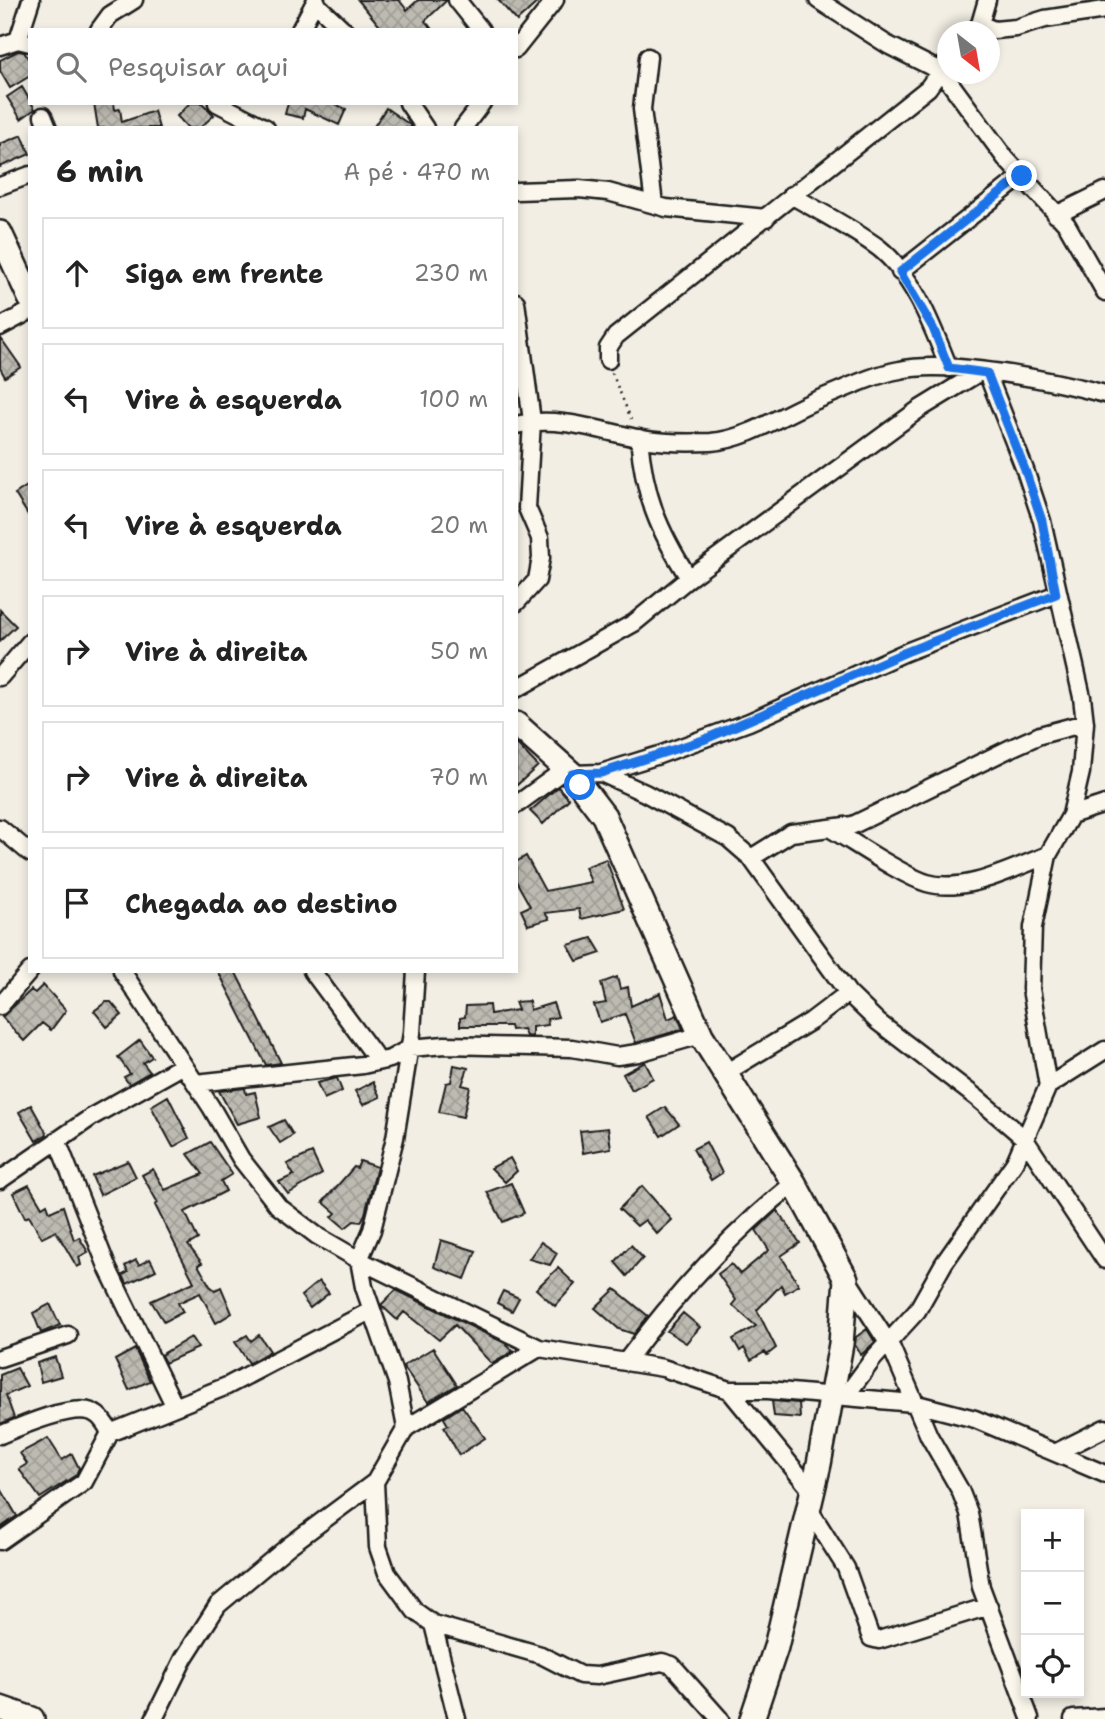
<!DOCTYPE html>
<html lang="pt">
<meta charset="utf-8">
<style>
body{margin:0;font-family:"Shantell Sans",sans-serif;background:#f6f6f6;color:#222}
.controls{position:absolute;right:21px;bottom:21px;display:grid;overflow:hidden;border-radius:0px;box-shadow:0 4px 10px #0003}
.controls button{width:63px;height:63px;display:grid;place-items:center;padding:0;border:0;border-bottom:2px solid #e0e0e0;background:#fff;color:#222;font:35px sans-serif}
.compass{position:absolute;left:937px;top:21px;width:63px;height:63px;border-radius:50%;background:#fff;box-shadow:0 4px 10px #0003;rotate:149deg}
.stop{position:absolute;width:21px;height:21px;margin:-16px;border:5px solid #1a73e8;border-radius:50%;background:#fff}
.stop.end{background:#1a73e8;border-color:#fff;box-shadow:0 2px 7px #0008}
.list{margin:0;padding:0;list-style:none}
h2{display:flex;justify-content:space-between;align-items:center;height:91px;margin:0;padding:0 28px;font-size:30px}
h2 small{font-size:23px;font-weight:400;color:#767676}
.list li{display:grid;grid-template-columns:46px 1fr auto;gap:21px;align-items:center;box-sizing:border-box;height:112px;margin:0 14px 14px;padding:0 14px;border:2px solid #e0e0e0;border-radius:0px}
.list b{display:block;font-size:26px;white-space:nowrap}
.list em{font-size:23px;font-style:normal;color:#767676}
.icon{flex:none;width:38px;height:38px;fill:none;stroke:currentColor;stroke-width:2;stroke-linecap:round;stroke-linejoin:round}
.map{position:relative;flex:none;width:1105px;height:1719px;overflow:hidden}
.search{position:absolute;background:#fff;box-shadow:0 4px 10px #0003;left:28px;top:28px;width:490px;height:77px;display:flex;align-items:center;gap:18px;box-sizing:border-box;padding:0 24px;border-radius:0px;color:#767676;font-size:26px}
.panel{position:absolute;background:#fff;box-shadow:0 4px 10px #0003;left:28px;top:126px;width:490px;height:847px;border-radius:0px}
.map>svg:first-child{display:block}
.building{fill:url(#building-cross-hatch);stroke:#1c1c1c;stroke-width:2}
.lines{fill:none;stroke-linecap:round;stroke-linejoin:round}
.street-casing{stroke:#1c1c1c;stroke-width:21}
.secondary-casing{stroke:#1c1c1c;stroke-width:28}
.path{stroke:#1c1c1c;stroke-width:2.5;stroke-dasharray:2 5;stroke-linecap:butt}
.street{stroke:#fbf7ec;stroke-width:16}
.secondary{stroke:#fbf7ec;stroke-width:23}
.route{stroke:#1a73e8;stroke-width:9}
</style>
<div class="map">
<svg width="1105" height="1719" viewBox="0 0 1105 1719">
<defs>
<pattern id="building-cross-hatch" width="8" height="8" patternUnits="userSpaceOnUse" patternTransform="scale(1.75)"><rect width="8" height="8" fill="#bdbab1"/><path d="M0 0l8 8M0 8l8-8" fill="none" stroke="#a29f98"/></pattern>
</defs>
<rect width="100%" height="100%" fill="#f2eee4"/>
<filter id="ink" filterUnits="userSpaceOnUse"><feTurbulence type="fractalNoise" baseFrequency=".0143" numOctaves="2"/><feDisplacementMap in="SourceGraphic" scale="14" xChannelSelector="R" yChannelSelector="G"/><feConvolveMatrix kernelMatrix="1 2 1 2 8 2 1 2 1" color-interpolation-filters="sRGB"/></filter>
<g filter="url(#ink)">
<path class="building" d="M358,0H399L407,10L418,0H447L425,21L433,30H383Z
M498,0H540L517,21Z
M18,51L24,52L30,61V76L10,88L0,71V60Z
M22,87L35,109L21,119L7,97Z
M94,103H114L115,110L120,109L122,122L154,111L159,128H98Z
M190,103H202L214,115L200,128H188L177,116Z
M288,103H333L346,109L339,125L305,109L303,118L285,114Z
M386,108L410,125L412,128H373Z
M22,135L30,154L0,167V144Z
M0,337L21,367L5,377L0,368Z
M30,484V518L15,494Z
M0,610L16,626L0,641Z
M516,743L538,766L516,786Z
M558,787L569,799L543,824L530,811Z
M526,856L545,891L591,882L585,867L606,859L624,909L581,919L579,909L545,913L549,919L528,925L521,910L530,906L516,881V862Z
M592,938L601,953L577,961L568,945Z
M218,971H235L281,1063L266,1065Z
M617,977L620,989L628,987L631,1006L660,993L668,1019L677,1015L683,1029L636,1043L625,1014L600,1022L594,1005L606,1003L601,983Z
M43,985L66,1010L51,1030L42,1023L24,1041L2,1017L31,990L35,993Z
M529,1001L530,1010L553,1003L558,1017L547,1019L548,1025L532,1027V1037L526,1036L523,1029L511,1030L510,1026H460V1018L465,1017L466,1006L489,1005L490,1014L518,1010L515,1002Z
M106,1002H111L122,1015L107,1027L94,1011Z
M140,1040L152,1057L143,1063L150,1072L129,1084L124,1077L130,1074L118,1057Z
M645,1062L653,1078L632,1090L623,1074Z
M454,1065L468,1068L462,1085L470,1087L463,1117L439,1112L446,1083L451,1082Z
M337,1078L342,1091L324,1099L317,1083Z
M373,1082L380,1097L363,1105L355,1091Z
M245,1088L246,1094L255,1092L261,1117L237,1124L219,1091Z
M168,1096L189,1138L173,1147L151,1106Z
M31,1105L47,1134L36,1141L19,1112Z
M665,1107L679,1124L661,1136L649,1117Z
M284,1120L293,1135L280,1143L269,1127Z
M608,1128L611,1148L583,1153L580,1131Z
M210,1142L232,1174L221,1181L226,1191L185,1212L198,1239L188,1245L202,1263L198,1265L210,1286L215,1290L221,1287L232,1313L216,1323L200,1293L178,1303L183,1312L164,1322L151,1301L194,1282L155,1205L158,1203L142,1175L153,1169L165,1190L203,1174L188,1154Z
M706,1142L722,1173L711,1180L693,1149Z
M312,1153L322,1174L288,1194L279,1182L294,1175L287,1164Z
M510,1158L517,1171L505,1182L491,1168Z
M128,1161L136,1177L100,1195L92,1176Z
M360,1161L377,1167L365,1214L361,1222L354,1221L345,1228L332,1217L336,1213L323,1202L354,1167L357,1168Z
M511,1183L524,1213L503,1222L487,1192Z
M29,1185L42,1207L47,1204L50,1212L63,1206L74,1240L79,1237L88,1252L79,1257L81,1265L77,1267L56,1231L42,1238L29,1216L25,1218L13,1193Z
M642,1186L672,1220L657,1234L645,1220L637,1226L619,1209Z
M777,1210L800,1243L781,1256L799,1285L785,1293L781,1285L757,1310L776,1348L767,1355L765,1352L751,1360L744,1348L740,1351L733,1339L756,1326L732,1305L736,1300L718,1274L731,1264L740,1274L769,1250L756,1230Z
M441,1240L476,1251L465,1279L434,1267Z
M541,1242L557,1253L550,1265L529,1259Z
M631,1245L643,1258L627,1276L615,1262Z
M150,1259L156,1270L127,1284L123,1275L128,1272L125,1266L136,1260L139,1265Z
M558,1268L575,1284L555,1306L536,1289Z
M319,1281L329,1293L310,1308L301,1296Z
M615,1289L648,1316L634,1334L619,1329L595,1308Z
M396,1290L505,1343L513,1351L492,1364L455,1325L439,1340L404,1312L397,1320L381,1305Z
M503,1291L519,1298L512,1311L497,1303Z
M50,1304L60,1325L41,1333L33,1313Z
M683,1313L700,1327L686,1343L667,1331Z
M867,1329L875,1342L861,1355L855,1345L856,1337Z
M247,1335L251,1341L259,1335L270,1351L249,1363L235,1342Z
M191,1337L198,1348L165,1363L161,1355Z
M433,1348L457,1385L428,1402L403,1366Z
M135,1349L150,1381L129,1390L115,1360Z
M55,1357L61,1376L41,1382L37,1363Z
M17,1368L27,1386L6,1395L14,1418L0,1424V1375Z
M772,1401L799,1403L800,1418L774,1416Z
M462,1406L485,1438L459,1455L444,1427L448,1425L444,1418Z
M48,1438L62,1460L72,1454L79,1468L76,1475L40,1498L19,1469L27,1464L20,1453Z
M0,1487L17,1516L0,1528Z"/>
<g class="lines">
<g class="street-casing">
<path id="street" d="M457,0L481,30
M818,0L888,45L942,72L1006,159L1067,225L1105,292
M315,3L344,30
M980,24L994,30L1016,28L1045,19L1105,10
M99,30L110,15L134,0
M300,30L316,0
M975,30L980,24L987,0
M18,40L31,0
M0,46L18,40L30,43
M516,49L555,0
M648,57L642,109L654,204
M217,103L266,128
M408,103L425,128
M43,116L48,128
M463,128L482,103
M0,186L30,175
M516,191L579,189L608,192L666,208L766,218
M791,195C820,212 852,228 879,248C914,276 933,328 949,368
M1056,215L1105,191
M900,272L1022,176
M516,302L532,421L527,508L540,538L541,558L537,580L516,603
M0,327L30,311
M608,360V348L616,336L928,88L948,60
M987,373L1025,470L1042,521L1082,697L1085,723L1081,772L1071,815L1048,855L1033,927L1031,989L1048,1086
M516,425C559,415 601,431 642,439C665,443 688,443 711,442C750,439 784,413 819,399C845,389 872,375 900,370C948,359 1056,381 1105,394
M639,438C644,495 658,530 689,578
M0,677L30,642
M516,689L634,623L689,578L918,410L980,372
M601,773L659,755L749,722L906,652L1057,594
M572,774L601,773L645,793L728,838L751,858L848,993L878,1022L977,1098L1024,1138L1105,1260
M516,805L564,770
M1071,815L1105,804
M0,828L30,853
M831,829C855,843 903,876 927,883C965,894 1013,868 1048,855
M751,858L791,833L853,825L1011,748L1040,735L1085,723
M122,971L211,1107L241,1159L278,1206L316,1235L359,1260L539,1348L663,1368L729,1390H768L913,1403L975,1419L1105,1474
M312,971L378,1060
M0,1006L30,971
M727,1072L811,1021L848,993
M196,1083L363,1065L390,1059L410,1048L445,1045L572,1048L617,1056L638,1053L701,1035
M57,1140L108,1269L174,1405
M0,1180L93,1116L182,1066
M847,1279L892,1349L929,1436L960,1490L969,1513L981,1587L1030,1718
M539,1348L406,1428L375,1482L378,1547L387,1573L415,1611L433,1624L541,1655L580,1675L597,1676L662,1662L672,1665L720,1719
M0,1358L68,1335
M627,1360C676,1294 729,1235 794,1183
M729,1390L811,1490
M845,1397L873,1359L917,1311L944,1263L1015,1162L1048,1086L1105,1050
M406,1428L397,1382L364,1287L359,1260L372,1230L395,1138L412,1033L416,971
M0,1435C21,1426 71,1404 92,1412C101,1416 106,1424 110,1433
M1057,1452L1105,1428
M807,1506L846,1568L871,1638L879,1640L989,1606
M0,1541L84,1482L110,1433L227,1386L372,1310
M433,1624L457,1719
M154,1719L184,1658L218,1605L290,1545L375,1482
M1073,1719L1105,1717"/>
</g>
<g class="secondary-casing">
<path id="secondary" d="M0,233L30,298
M516,724L572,774L604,816L701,1035L794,1183L846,1279L841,1344L819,1464L776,1647L752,1719
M0,1708L32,1719"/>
</g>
<path class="path" d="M612,373L631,419"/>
<use href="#street" class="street"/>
<use href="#secondary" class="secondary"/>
</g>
</g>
<g class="lines" filter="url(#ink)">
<path class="route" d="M580,785L572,774L601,773L703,740L906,652L1056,594L1042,521L1025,470L987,373L949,368L933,328L900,272L1022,176"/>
</g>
</svg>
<div class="controls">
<button>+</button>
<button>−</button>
<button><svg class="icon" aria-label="locate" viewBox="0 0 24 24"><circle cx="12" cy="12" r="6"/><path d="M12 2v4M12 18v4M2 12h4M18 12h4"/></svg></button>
</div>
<svg class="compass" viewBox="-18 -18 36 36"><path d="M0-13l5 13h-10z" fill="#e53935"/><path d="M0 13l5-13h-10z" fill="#767676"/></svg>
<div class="stop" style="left:580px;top:785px"></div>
<div class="stop end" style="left:1022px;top:176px"></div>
<div class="search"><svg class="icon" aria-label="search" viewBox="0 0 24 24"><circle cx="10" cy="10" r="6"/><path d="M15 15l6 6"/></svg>Pesquisar aqui</div>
<section class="panel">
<h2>6 min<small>A pé · 470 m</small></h2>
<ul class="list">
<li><svg class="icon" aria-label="ahead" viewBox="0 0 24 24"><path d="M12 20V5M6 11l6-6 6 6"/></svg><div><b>Siga em frente</b></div><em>230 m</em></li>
<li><svg class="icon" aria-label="left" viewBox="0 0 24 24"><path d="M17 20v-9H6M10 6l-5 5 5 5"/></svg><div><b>Vire à esquerda</b></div><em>100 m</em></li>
<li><svg class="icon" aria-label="left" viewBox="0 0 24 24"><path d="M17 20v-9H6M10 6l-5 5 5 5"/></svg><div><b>Vire à esquerda</b></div><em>20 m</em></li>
<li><svg class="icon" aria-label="right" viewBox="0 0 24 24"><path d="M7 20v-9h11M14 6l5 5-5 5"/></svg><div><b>Vire à direita</b></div><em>50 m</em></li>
<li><svg class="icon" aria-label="right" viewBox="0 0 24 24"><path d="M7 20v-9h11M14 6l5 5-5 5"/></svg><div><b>Vire à direita</b></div><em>70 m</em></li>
<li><svg class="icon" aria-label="arrive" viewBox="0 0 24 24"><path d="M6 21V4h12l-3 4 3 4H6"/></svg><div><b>Chegada ao destino</b></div></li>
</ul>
</section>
</div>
